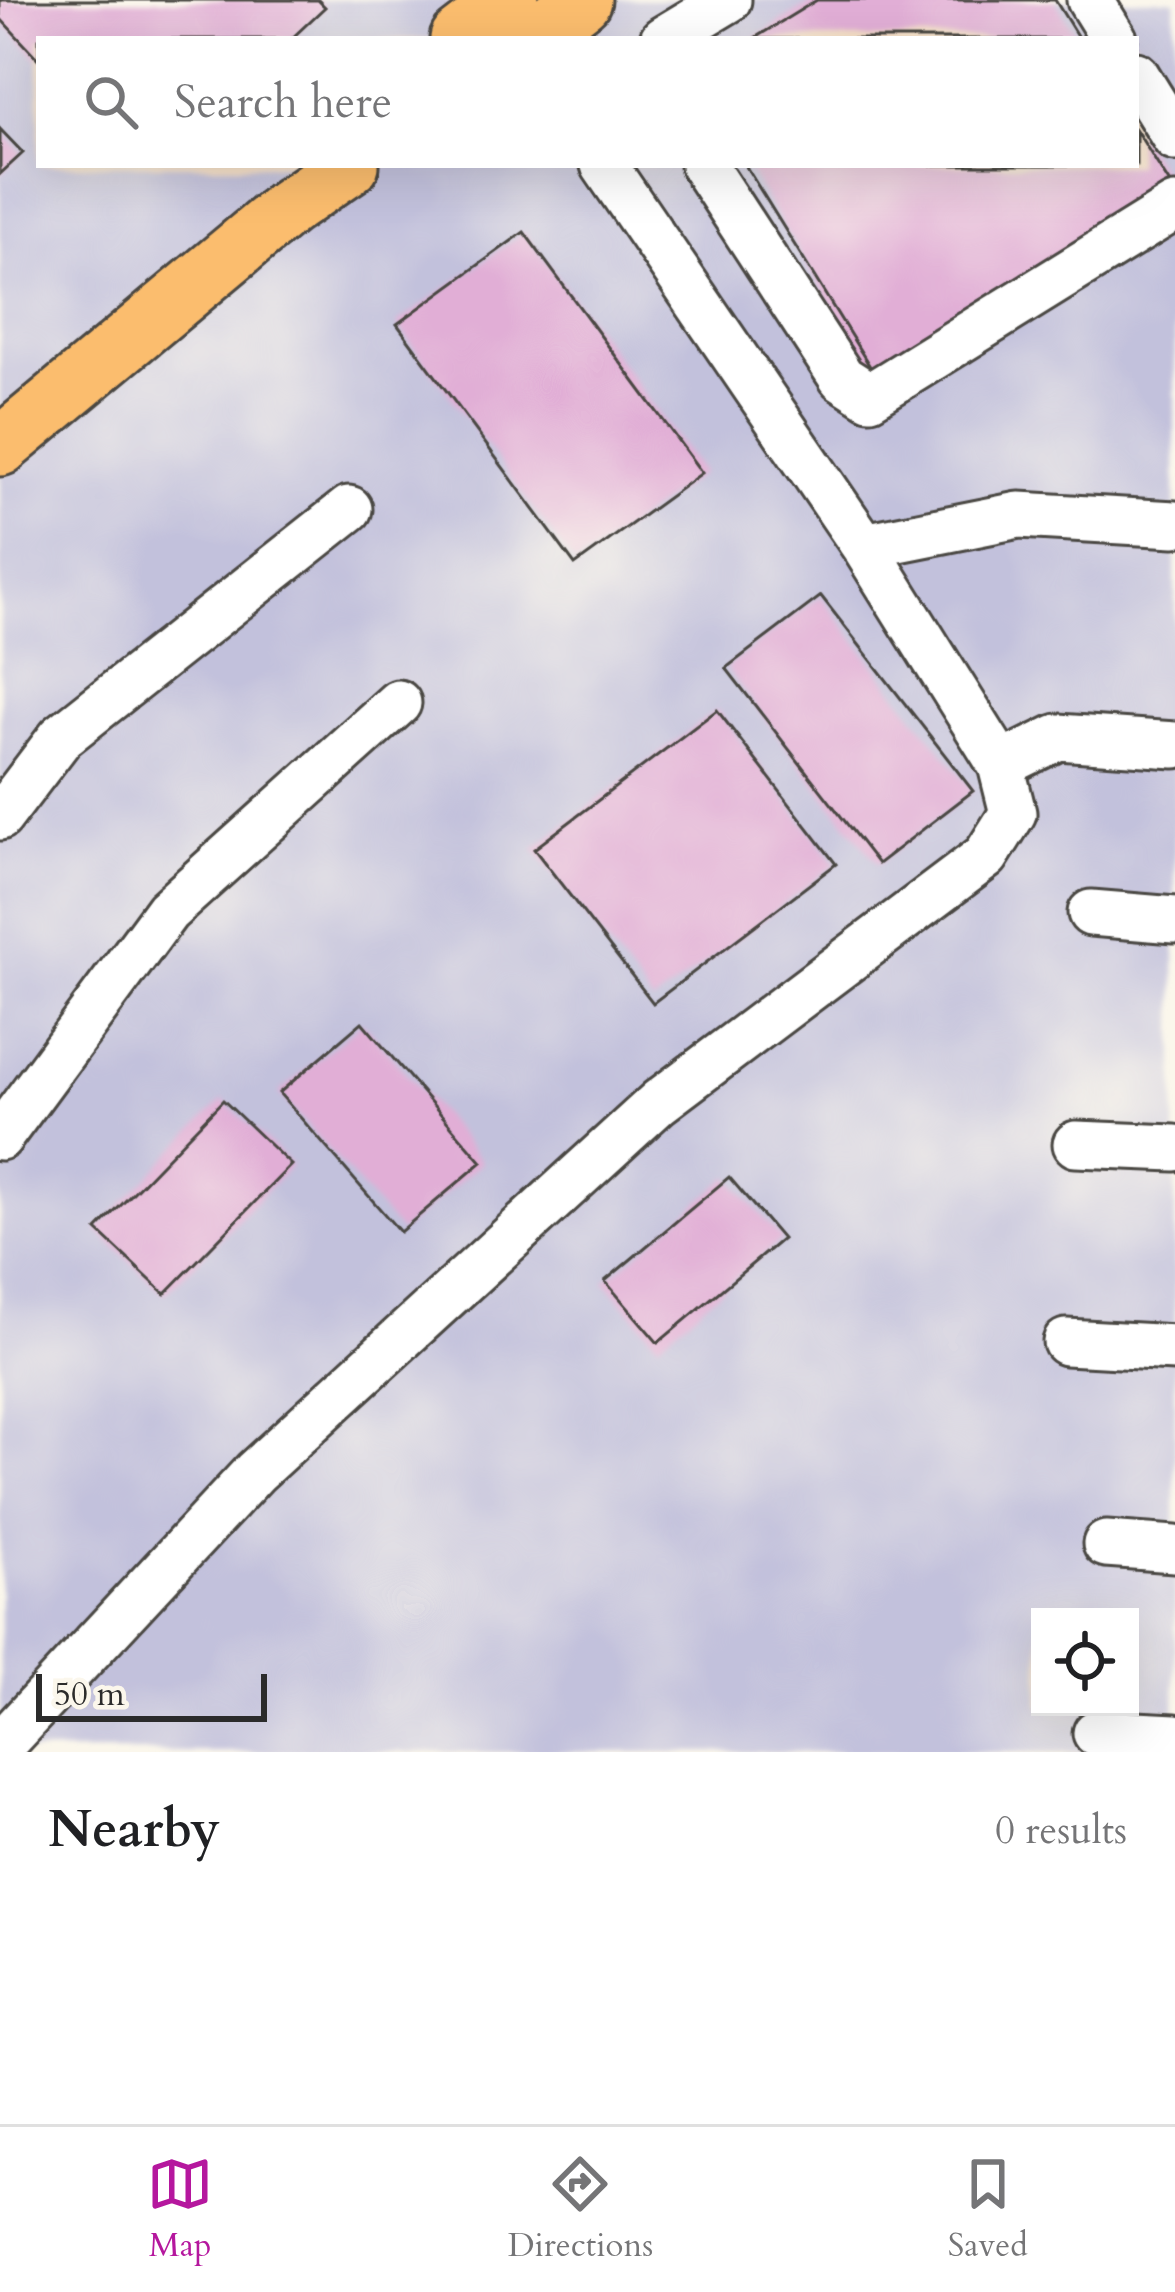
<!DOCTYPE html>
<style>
body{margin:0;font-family:Cardo,serif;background:#f6f6f6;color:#202124}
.controls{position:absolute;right:36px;bottom:36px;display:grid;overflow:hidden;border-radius:0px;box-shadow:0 12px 48px #0002}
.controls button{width:108px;height:108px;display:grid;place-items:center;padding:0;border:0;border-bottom:3px solid #e0e0e0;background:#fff;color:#202124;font:60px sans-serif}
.scale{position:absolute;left:36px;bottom:30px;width:231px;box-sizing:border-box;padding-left:12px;border:6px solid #2b2b2b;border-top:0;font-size:33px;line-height:42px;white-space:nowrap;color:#2b2b2b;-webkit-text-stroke:9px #fbf7ec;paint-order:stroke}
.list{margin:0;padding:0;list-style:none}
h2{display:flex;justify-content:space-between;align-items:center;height:156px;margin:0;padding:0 48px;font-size:51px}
h2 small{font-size:39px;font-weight:400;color:#757577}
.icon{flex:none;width:66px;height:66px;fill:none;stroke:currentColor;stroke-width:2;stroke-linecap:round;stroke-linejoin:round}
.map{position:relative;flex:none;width:1175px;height:1752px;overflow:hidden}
.search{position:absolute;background:#fff;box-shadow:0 12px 48px #0002;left:36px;right:36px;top:36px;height:132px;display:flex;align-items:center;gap:30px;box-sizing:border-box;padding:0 42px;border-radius:0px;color:#757577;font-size:45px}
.sheet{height:372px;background:#fff}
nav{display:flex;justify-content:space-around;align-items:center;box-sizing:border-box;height:168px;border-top:3px solid #e0e0e0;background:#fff;font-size:33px;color:#757577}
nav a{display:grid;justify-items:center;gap:6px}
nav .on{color:#b5179e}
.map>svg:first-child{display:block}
.industrial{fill:#c2c1dc;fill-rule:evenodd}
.building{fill:#e1aed6}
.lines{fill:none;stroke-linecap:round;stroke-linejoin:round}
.minor-casing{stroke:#494642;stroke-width:51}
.major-casing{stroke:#494642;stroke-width:63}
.minor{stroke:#fff;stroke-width:45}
.major{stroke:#fbbd6e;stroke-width:57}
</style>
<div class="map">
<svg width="1175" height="1752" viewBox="0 0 1175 1752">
<rect width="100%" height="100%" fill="#fbf7ec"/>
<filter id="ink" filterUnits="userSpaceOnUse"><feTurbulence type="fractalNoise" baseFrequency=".00833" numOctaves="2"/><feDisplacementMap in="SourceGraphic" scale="24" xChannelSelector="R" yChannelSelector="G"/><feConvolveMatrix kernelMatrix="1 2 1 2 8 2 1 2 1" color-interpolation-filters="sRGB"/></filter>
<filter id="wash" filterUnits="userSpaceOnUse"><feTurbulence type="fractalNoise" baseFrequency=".004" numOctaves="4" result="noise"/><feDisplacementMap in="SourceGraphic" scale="48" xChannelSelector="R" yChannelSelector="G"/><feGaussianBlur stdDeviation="2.7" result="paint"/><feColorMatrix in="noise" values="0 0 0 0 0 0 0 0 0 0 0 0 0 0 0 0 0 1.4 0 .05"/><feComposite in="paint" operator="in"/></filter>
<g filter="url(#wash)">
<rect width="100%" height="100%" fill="#f6e0c7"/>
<path class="industrial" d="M0,0H1175V1752H0ZM39,39H1136V165H39ZM1040,1617H1130V1707H1040Z"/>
<g id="blocks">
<path class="building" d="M0,0H318L325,7L291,39H39V60L0,18Z
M817,0H1055L1079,39H753Z
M0,129L23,153L0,174Z
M1136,130L1173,189L874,373L745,165H1136Z
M524,232L702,473L575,565L397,324Z
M821,596L973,791L878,864L726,668Z
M717,710L836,864L653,1003L534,849Z
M362,1022L482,1162L400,1232L279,1093Z
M223,1100L291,1165L165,1294L97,1230Z
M729,1177L782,1239L658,1343L605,1281Z"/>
</g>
</g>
<g filter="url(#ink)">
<use href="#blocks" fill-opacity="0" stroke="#494642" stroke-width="3"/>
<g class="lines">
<g class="minor-casing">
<path id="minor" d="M1090,0L1114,39
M663,39L728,0
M1136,75L1175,138
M703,165L842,378L870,396L1175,207
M864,546L1019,515L1175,524
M1001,765L1058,737L1175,745
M0,817L61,737L349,509
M1091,913L1175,920
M0,1137L167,911L398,703
M1076,1144L1175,1148
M1066,1342L1175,1348
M1106,1544L1175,1549
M1096,1733L1175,1737
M0,1746L255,1472L659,1102L986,856L1013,813L1001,765L864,546L604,165"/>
</g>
<g class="major-casing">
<path id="major" d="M459,39L510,0
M531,39L582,0
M0,447L287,208L350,165"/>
</g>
<use href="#minor" class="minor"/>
<use href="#major" class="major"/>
</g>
</g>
</svg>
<div class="controls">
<button><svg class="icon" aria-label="locate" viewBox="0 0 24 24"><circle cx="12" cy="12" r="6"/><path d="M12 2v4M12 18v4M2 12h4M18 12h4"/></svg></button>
</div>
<div class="scale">50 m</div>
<div class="search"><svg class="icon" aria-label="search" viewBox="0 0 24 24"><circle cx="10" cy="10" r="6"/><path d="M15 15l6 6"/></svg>Search here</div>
</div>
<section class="sheet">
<h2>Nearby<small>0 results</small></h2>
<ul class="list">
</ul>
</section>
<nav>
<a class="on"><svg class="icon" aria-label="map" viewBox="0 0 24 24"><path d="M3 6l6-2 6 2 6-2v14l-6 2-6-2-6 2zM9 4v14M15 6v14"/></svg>Map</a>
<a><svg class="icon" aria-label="directions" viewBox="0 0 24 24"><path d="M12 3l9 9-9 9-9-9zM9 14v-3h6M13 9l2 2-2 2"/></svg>Directions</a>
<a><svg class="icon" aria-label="saved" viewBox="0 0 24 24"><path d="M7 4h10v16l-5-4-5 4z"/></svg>Saved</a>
</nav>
